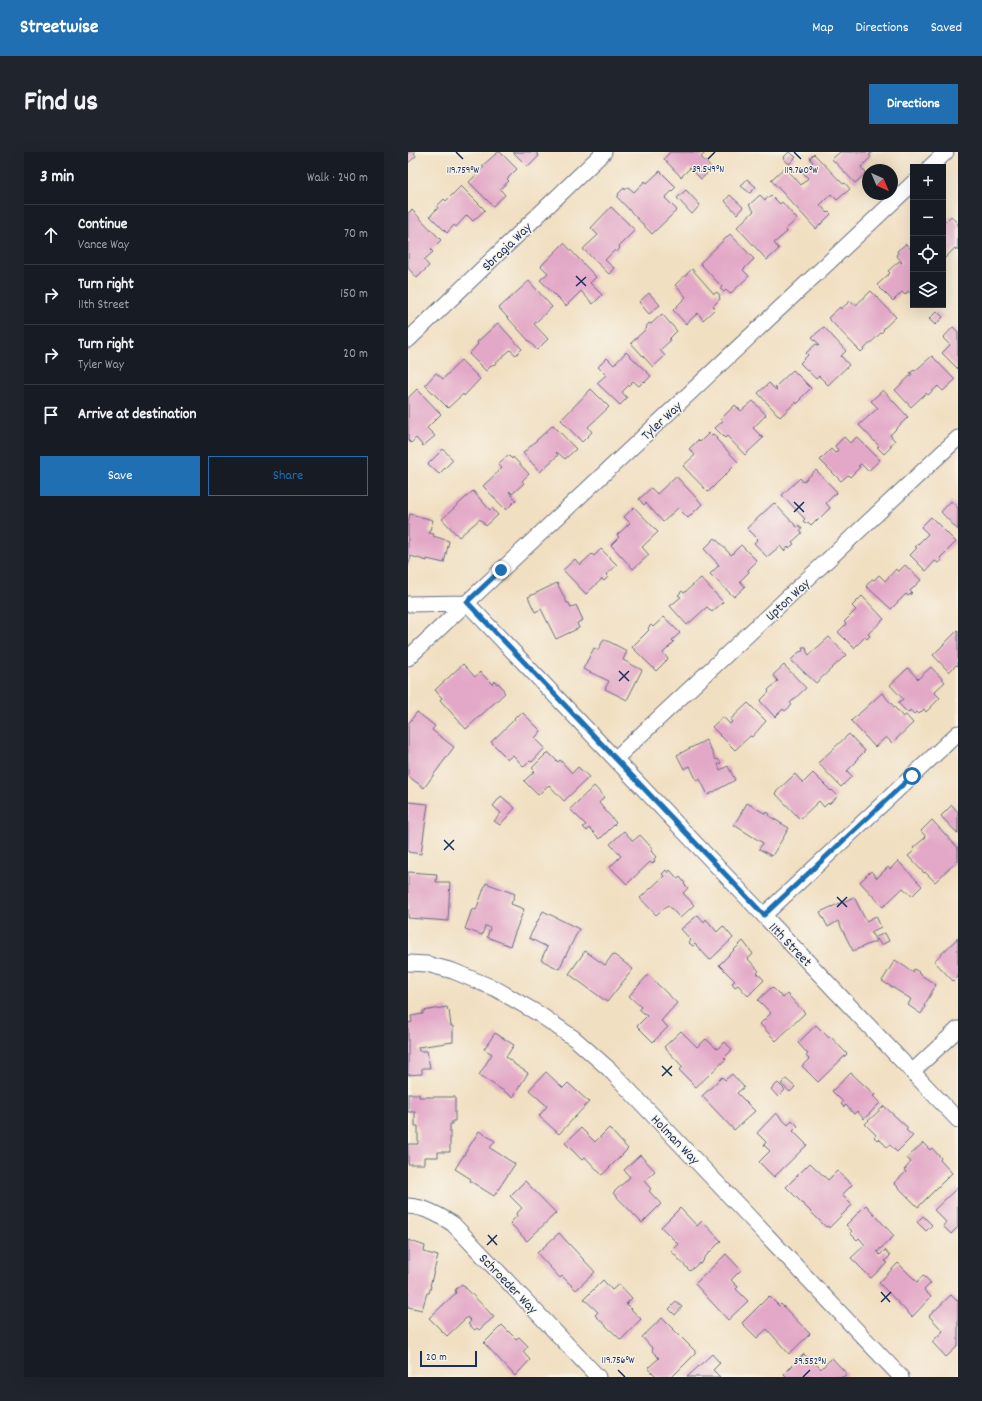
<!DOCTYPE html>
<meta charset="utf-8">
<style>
body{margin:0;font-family:Dekko,sans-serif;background:#20242c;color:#f1f3f6}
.controls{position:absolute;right:12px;top:12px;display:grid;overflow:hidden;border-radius:0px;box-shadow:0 4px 16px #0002}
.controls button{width:36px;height:36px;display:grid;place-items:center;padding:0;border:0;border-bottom:1px solid #363941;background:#171b24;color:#f1f3f6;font:20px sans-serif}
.compass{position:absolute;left:454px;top:12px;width:36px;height:36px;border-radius:50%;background:#171b24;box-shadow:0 4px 16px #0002;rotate:136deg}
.scale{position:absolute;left:12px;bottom:10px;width:57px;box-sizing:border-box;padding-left:4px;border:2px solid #1b2f5e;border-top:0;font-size:11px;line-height:14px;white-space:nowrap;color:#1b2f5e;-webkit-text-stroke:3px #f7f3e8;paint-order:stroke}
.stop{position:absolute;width:12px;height:12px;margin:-9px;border:3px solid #1f6fb2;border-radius:50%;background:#fff}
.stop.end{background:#1f6fb2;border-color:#fff;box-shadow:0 1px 4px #0008}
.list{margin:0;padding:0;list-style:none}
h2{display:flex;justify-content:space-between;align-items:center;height:52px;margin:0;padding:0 16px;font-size:17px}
h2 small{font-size:13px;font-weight:400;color:#9ea1a6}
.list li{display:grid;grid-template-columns:26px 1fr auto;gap:12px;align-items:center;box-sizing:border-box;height:60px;padding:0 16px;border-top:1px solid #363941}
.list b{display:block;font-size:15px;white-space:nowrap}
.list p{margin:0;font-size:13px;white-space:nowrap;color:#9ea1a6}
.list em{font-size:13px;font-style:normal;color:#9ea1a6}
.actions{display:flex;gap:8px;padding:12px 16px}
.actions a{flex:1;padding:9px 0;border:1px solid #1f6fb2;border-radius:0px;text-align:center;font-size:14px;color:#1f6fb2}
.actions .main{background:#1f6fb2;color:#fff}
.icon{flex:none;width:22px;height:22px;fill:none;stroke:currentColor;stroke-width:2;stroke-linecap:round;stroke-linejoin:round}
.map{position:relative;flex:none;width:550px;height:1225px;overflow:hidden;border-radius:0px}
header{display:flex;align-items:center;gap:24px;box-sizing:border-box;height:56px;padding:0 20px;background:#1f6fb2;color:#fff}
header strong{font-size:19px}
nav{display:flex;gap:22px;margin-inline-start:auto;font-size:14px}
.intro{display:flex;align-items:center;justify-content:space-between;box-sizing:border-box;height:96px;padding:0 24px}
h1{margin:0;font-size:28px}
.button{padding:10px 18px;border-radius:0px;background:#1f6fb2;color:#fff;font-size:14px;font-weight:700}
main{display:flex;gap:24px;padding:0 24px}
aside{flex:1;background:#171b24;border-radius:0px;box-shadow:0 4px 16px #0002}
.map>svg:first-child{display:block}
.building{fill:#e3a8c7}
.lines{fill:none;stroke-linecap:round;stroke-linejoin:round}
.street-casing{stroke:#666d81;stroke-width:17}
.street{stroke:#fff;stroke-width:15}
.route{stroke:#1f6fb2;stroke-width:5}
.ticks{fill:none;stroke:#1b2f5e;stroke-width:1.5}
.labels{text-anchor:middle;stroke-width:3;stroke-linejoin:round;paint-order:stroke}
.street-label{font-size:14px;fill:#1b2f5e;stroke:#f7f3e8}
.ticks-label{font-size:10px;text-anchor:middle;fill:#1b2f5e;stroke:#f7f3e8;stroke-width:3;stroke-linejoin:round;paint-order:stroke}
</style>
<header>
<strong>Streetwise</strong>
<nav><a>Map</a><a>Directions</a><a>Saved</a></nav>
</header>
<div class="intro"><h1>Find us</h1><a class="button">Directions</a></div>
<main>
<aside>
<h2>3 min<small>Walk · 240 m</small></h2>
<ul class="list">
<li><svg class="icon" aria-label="ahead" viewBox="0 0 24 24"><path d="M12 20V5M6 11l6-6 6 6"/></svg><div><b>Continue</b><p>Vance Way</p></div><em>70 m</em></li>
<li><svg class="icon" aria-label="right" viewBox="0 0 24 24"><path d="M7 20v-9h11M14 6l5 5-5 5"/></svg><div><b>Turn right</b><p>11th Street</p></div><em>150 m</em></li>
<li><svg class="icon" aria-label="right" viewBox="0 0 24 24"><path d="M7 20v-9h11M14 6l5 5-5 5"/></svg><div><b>Turn right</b><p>Tyler Way</p></div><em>20 m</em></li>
<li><svg class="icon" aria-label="arrive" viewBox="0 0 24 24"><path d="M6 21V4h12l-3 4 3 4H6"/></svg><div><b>Arrive at destination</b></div></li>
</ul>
<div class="actions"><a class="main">Save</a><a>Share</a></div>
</aside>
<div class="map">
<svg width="550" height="1225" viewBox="0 0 550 1225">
<rect width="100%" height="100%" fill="#f7f3e8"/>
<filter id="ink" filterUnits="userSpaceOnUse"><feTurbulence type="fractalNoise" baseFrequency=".025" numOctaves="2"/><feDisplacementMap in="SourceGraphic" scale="8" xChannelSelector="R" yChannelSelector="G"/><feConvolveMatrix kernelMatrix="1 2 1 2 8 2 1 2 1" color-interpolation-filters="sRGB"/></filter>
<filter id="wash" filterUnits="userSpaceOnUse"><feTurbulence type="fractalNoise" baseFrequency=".012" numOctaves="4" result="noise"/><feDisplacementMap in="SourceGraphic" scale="16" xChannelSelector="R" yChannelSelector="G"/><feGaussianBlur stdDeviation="0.9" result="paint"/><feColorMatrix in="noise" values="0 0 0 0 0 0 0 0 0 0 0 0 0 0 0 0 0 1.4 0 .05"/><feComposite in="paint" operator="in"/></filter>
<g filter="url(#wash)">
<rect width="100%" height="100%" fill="#f1dfc1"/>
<g id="blocks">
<path class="building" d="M0,0H7L6,1L8,4L0,11Z
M90,0H92L109,17L99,27L101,29L92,37L97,43L85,54L61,30L76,15L74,14Z
M105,0H128L131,4L120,15Z
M262,0H298L293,5L304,17L293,27L282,16L273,25L256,7Z
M381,0L388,5L381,12L375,6Z
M432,0H465L461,3L463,5L453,15L458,21L447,31L424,7Z
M406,2L435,32L437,31L442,37L429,48L423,42L412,53L420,61L421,60L423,62L408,77L363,28L377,15L393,33L400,26L394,20L405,10L402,6Z
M252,19L268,35L257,46L269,58L244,82L209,45L211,43L210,42L216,36L217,38L220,35L226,40L237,29L239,31Z
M339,27L348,35L342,41L333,34Z
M53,34L77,58L65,69L59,63L48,75L46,73L39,81L22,64L30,56L29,54L36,47L38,49Z
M278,38L292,53L284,62L269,46Z
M322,43L335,55L329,62L317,49Z
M352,43L357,48L363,43L372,52L374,50L389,67L377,78L379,80L366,91L371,97L359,108L329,75L346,59L341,53Z
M203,55L227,78L211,94L212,96L209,100L207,98L197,108L206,116L201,122L175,97L190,83L183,76Z
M4,58L33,88L23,98L25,100L16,108L21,114L9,126L0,116V61Z
M543,64L550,72V97L548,98L547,96L535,108V72Z
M322,82L346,107L335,118L341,124L322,142L318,138L316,140L312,137L314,135L292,111Z
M156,91L188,125L182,131L194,143L185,152L173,139L158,154L132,128L140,121L133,114Z
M498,92L505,99V140L503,142L500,139L497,143L494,140L485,149L469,133L482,121L480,119L491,109L493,111L494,110L488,103L490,101L489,99Z
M284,117L306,142L309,140L312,144L311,145L312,147L305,154L307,157L295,168L290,161L278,172L265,158L278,145L267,133Z
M121,129L144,155L126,172L140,187L129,198L91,156Z
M463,139L488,165L475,177L476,178L453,200L420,166L432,155L433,157L442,149L445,152L447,151L448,153Z
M241,141L252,153L241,162L231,150Z
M529,159L535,165L527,173L521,167Z
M254,162L269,179L261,187L262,189L252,198L257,204L245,215L223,191L239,176L238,175L241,171L243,172Z
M90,171L114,197L108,203L102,198L86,213L85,212L78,219L61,202L70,192L69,190Z
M416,175L438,199L433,204L441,213L420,233L411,224L408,227L392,211L400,203L398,201L408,192L410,193L411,192L404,185Z
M545,175L550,180V217L534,201L542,193L535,186Z
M218,200L243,224L237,230L236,229L231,234L225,229L214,240L219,246L212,253L189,231L198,223L190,215L199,206L206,213Z
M524,204L547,228L535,239L530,234L520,243L518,241L503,255L487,238L504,222L502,221L506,218L507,219Z
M53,208L72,227L56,244L55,242L40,256L17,233L28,221L35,227Z
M385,218L403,236L392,247L393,248L389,252L388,250L372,265L350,241L361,231L368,238L369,237L367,235Z
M9,237L33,262L19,276L27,284L15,294L8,286L3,291L0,288V246Z
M183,237L201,255L180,275L184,280L174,290L153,268Z
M475,238L500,265L482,283L487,289L482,293L484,294L476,302L469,295L471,294L451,273L470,256L463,249Z
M345,249L358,263L345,276L355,286L337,303L319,284L317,286L307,276L315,269L313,267L327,253L333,259Z
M145,273L168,297L157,307L149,300L148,301L150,303L132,320L115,301Z
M301,281L303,283L305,282L309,286L308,287L330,310L300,340L275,314L287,303L281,297L290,288L292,290Z
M436,285L442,291L449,285L472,308L460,319L453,312L450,314L452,315L442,325L440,323L433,329L412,308L423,297L427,301L430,298L427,294Z
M35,297L45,308L31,322L20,312Z
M100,303L104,307L105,305L121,322L114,329L116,331L104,342L102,339L101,340L108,348L98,358L75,334L94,316L90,312Z
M408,318L429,340L418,351L422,356L409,369L408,368L403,373L400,370L398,372L395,369L397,367L374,343L392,326L395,330Z
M268,324L294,352L280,366L270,356L255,370L238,351L236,353L231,347L243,336L249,342Z
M65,339L82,358L84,356L90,363L78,374L72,367L51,385L34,367Z
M543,349L550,356V378L533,360Z
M366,351L389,375L391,373L394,377L392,378L394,381L384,390L386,392L381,396L380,395L376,399L372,394L359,405L346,391L350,387L339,376Z
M226,355L250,380L234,395L241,403L225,417L203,393L211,385L209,383L222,371L216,365Z
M2,362L25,368L21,381L26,382L25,384L41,389L36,411L19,407V409L3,404L0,414V371Z
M523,365L548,390L532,406L534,408L530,411L527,409L518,419L502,403L509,396L507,395L520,382L513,375Z
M307,386L323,403L333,393L349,409L340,418L341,420L332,429L337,435L326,445L302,422L311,413L296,397Z
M193,397L209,413L198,423L200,425L196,429L194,427L178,442L155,418L167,407L172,413L184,402L186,404Z
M497,413L513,428L502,439L504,441L500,444L498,442L483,457L458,434L464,427L466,428L471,423L477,429L488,417L490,420Z
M293,426L315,450L304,460L299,455L279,473L262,454L273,445L270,443L274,439L276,441Z
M149,431L159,451H161L163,456L168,453L175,468L169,471L171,476L148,487L133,457L127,460L120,445Z
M454,444L476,467L460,482L462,484L459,487L457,485L446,496L430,480L438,472L436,470L448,458L444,454Z
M256,465L272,481L264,488L266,490L255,501L260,507L248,519L224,495L241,478L240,476L243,473L245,475Z
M550,478V514L548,513L541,520L525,503Z
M421,485L438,503L408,531L383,508L391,500L395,499L394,495H398L399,500L401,503Z
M196,487L219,499L215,508L234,518L219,548L197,537L201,529L175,517L186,496L190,498Z
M55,512L67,525L72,520L84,532L87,529L89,532L90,531L96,537L95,539L97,541L58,577L32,548L34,546L27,538Z
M376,513L398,536L382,551L384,553L377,559L375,557L367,565L352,549L361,540L360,538L370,529L365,523Z
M523,515L537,530L526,540L532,546L518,560L516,557L511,562L509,560L506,562L502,558L500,561L490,551L495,547L482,533L500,516L510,527Z
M474,541L495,565L498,563L505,571L484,591L478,585L467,595L443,569Z
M340,551L358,569L344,585L342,584L327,598L304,575L315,565L322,572L324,570L322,568Z
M9,560L27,574L24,578L46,595L16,636L0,624V572Z
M113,561L114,562L115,561L133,579L127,586L137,596L124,610L122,609L116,615L105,603L100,607L83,590L107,567L106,566L109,563L110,564Z
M441,582L457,599L448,608L449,609L439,619L444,624L433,635L410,611Z
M298,588L308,608L310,607L313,611L310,612L312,618L320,614L327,628L300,643L292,627L289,629L282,614L276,617L269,603Z
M140,600L150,610L152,608L164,621L170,615L181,625L156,649L141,633L130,643L116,629L127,619L124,616Z
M405,621L423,639L424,638L430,644L421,652L420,651L416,655L411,649L392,667L367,641L387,622L395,631Z
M186,634L196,645L191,651L208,671L192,687L181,676L179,679L175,675L178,673L162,657Z
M93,644L107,656L92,673L86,669L93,661L85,654Z
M0,650L20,652L13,702L0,700Z
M339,651L358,662L359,660L362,662L361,664L381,676L364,704L351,697L355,691L326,673Z
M544,653L550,660V682L533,664Z
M524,668L550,696V708L527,730L517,720L516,721L500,704L507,698L505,696L518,685L513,679Z
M216,679L225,689L232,683L245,697L243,699L248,705L246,707L247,709L244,712L242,710L219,732L202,715L213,704L202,692Z
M490,709L514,734L504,744L495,736L475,755L452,730L463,719L469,726L480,715L482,717Z
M258,718L260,721L262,718L270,727L272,725L277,731L276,732L280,736L275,741L286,753L272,766L260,753L248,763L232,746L256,724L254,722Z
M0,720L29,722L28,730H42L40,769L0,766Z
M78,731L107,742L103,752L116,757L102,794L79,785L82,776L81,775L77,774L74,783L57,777L64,757L68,758Z
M446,745L458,769L468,764L473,775L463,780L468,789L445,799L430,769L420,775L412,760Z
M135,759L171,777L151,817L133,808L139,795L121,786Z
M290,763L296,770L298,767L309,780L315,774L325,786L302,808L287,792L285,794L281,791L283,788L273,777Z
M477,781L481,789L473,793L468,785Z
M550,786V824L545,829L526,809Z
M335,789L345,802L340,807L351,819L349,821L356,828L340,844L330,833L327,835L324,831L327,829L311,813Z
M177,799L197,813L205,802L225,817L199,850L161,822Z
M487,808L505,820L506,817L511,820L510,821L528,833L516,854L517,855L513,862L500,853L503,847L474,829Z
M240,823L269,851L253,869L260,875L245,890L229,874L239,864L231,857L233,855L221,844Z
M364,835L375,846L379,842L397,861L368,889L352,872L363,861L350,848Z
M39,855L40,859L41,858L43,874H45V890L10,895L11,899H19L22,916H14V922L0,923V871L4,870L3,864L15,862V859Z
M408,873L421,886L422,884L439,902L410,930L394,914L401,907L398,904L400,902L390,891Z
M273,879L289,895L298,887L309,897L317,890L324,898L316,906L318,907L288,935L271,918L275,915L256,895Z
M87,881L106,893L98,905L106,911V912L120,921L105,945L71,923L84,902L76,897Z
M138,920L155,936L160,931L181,950L151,982L131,964L139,954L121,938Z
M443,921L467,943L465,944L472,951L456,967L449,959L446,962L438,953L436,955L433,952L435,950L424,939Z
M324,922L336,935L329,941L347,959L326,978L294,944L314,925L317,928Z
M378,927L387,935L382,940L373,932Z
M370,931L377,938L370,945L363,937Z
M0,942H11V945H47V969H44V972H42V1000H30V1005H16V1012H0V992H10V974H7V960H0Z
M476,954L500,976L498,978L505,984L489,1000L482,993L479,995L471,987L469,988L466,985L468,983L457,972Z
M368,961L380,973L384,968L390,974L385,979L399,993L366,1025L351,1010L362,999L356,993L358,990L349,981Z
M173,976L187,990L201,976L220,997L194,1023L177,1005L174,1008L157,991Z
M71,979L87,989L82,996L107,1012L86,1044L62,1029L63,1027L47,1017Z
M515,991L522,998L524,996L533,1006L532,1008L544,1021L510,1055L486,1031L498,1020L496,1018L503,1010L499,1006Z
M232,1003L247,1019L236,1029L243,1037L241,1039L253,1052L234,1071L205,1041L222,1025L216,1018Z
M402,1011L420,1028L429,1019L444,1033L434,1043L444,1053L421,1076L420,1074L418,1075L378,1035Z
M117,1029L148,1061L119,1089L102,1071L109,1064L108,1062L114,1056L102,1044Z
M550,1035V1075L543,1082L535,1074L538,1070L526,1058Z
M458,1053L486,1084L469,1100L472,1103L477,1098L482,1104L477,1109L479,1111L463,1126L443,1106L457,1093L451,1086L449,1088L442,1081L444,1079L438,1073Z
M272,1056L289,1074L294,1069L313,1089L295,1107L296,1108L292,1112L291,1111L282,1119L263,1099L270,1092L253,1075Z
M515,1064L524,1073L518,1079L509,1070Z
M151,1081L187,1120L168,1138L154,1124L152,1126L129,1101Z
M0,1088L17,1094L16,1100L30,1104L22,1134H23L21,1141H19L14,1158L0,1155Z
M318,1102L333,1118L323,1128L330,1135L328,1137L340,1149L320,1168L287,1132Z
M490,1111L509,1130L515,1123L523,1131L516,1138L523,1145L504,1165L471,1131Z
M195,1128L204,1138L211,1132L224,1146L218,1152L233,1167L213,1188L187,1163L190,1160L176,1147Z
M54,1132L86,1165L71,1178L69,1176L67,1178L60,1172L63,1169L59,1165L39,1184L21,1166L48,1141L47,1138Z
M543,1143L549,1149L550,1148V1194L538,1205L524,1190L535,1179L521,1164Z
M361,1144L371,1154L373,1152L402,1182L381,1202L359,1177L349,1186L334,1171Z
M268,1150L274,1155L267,1163L261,1157Z
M254,1166L287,1199V1202L264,1225H249L240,1216L251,1206L244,1199L245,1197L234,1185Z
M94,1173L108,1187L111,1185L120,1194L115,1200L122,1208L107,1224L76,1191Z
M304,1202L312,1211L305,1218L312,1225H279Z
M396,1202L406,1212L407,1211L413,1217L424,1206L439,1222L435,1225H379L376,1222Z"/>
</g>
</g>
<g filter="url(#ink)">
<use href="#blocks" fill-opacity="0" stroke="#666d81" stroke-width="1"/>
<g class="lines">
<g class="street-casing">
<path id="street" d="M522,15L538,0
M0,188L196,0
M0,452L59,451L550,968
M0,506L505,31
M207,607L550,286
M356,763L550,581
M0,811L19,812L45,819L88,837L131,862L167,887L201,917L493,1225
M504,920L550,877
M0,1054C17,1055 31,1063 45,1072L190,1225"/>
</g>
<use href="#street" class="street"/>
</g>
</g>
<g class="lines" filter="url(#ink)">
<path class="route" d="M93,418L59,450L356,763L504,624"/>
</g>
<path class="ticks" d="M48,0L55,7M386,0L393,7M300,7L307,0M168,124L178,134M168,134L178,125M386,350L396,360M386,360L396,350M211,519L221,529M211,529L221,519M36,688L46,698M36,698L46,688M429,745L439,755M429,755L439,745M254,914L264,924M254,924L264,914M80,1083L89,1093M79,1093L89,1083M473,1140L482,1150M473,1150L483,1140M210,1218L217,1225M395,1225L402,1218"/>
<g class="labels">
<g class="street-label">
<text transform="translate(98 94) rotate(-44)" y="5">Sbragia Way</text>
<text transform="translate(253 268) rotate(-43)" y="5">Tyler Way</text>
<text transform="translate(379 447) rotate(-43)" y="5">Upton Way</text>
<text transform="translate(383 792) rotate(46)" y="5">11th Street</text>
<text transform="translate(268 987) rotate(46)" y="5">Holman Way</text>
<text transform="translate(101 1131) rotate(46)" y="5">Schroeder Way</text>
</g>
</g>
<g class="ticks-label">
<text x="300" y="20">39.549°N</text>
<text x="55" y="21">119.759°W</text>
<text x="393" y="21">119.760°W</text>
<text x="210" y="1211">119.756°W</text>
<text x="402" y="1212">39.552°N</text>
</g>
</svg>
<div class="controls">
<button>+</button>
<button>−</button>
<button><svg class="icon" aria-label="locate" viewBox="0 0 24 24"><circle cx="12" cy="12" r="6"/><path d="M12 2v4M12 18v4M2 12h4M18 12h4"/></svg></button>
<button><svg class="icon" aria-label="layers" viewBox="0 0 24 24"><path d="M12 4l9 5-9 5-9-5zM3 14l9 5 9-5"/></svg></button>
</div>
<svg class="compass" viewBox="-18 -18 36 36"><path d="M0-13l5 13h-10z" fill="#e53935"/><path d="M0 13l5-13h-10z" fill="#9ea1a6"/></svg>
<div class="scale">20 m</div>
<div class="stop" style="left:504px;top:624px"></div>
<div class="stop end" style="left:93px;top:418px"></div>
</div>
</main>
